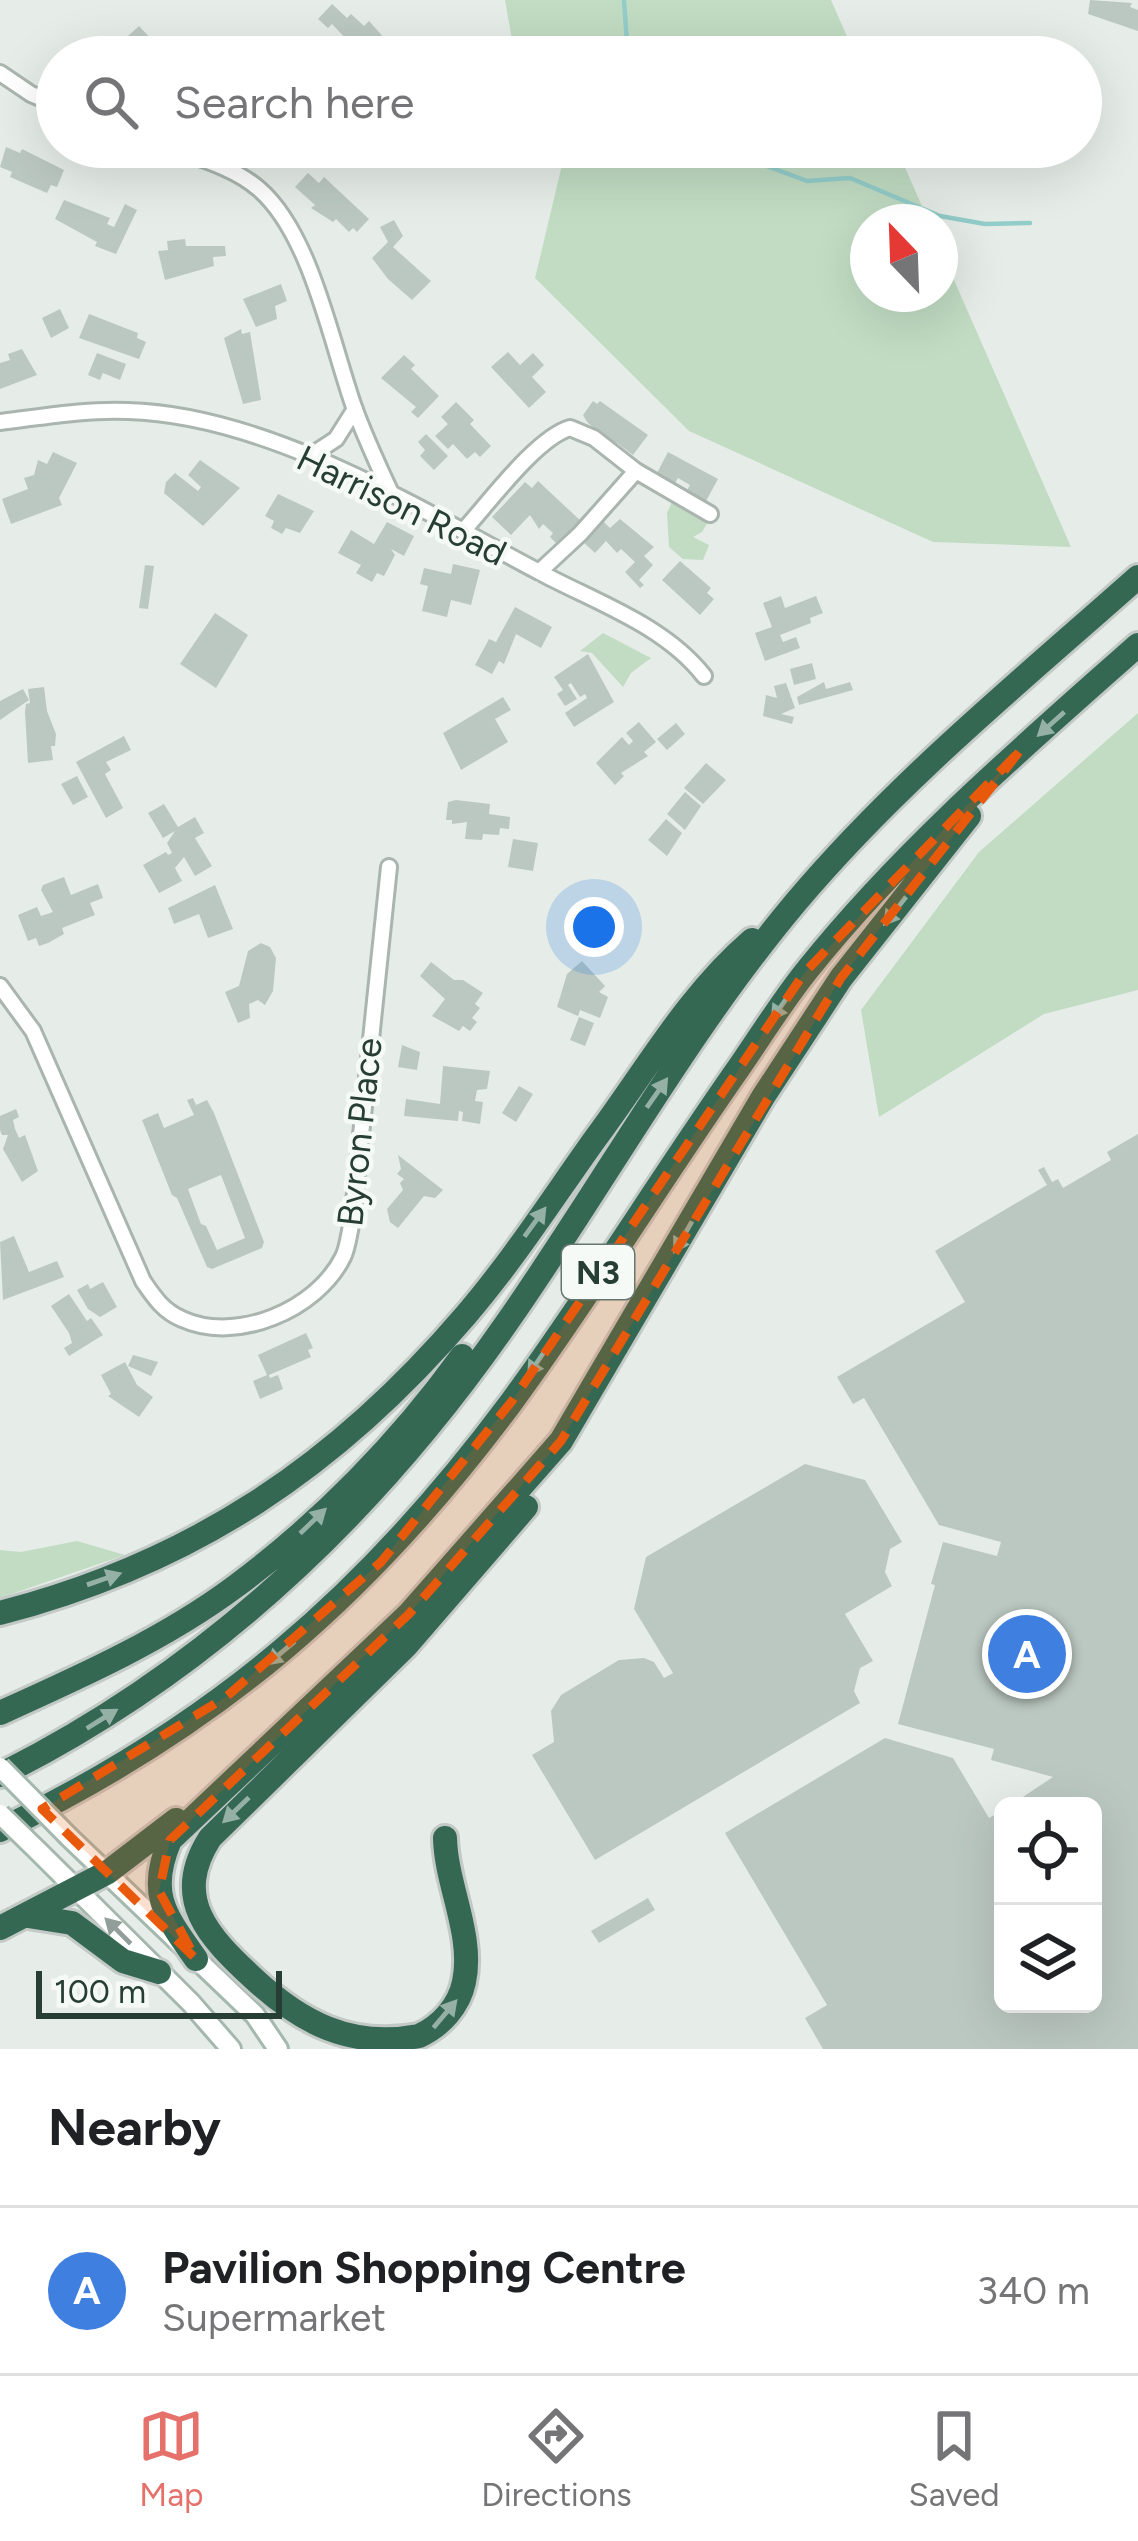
<!DOCTYPE html>
<style>
body{margin:0;font-family:Figtree,sans-serif;background:#f6f6f6;color:#202124}
.controls{position:absolute;right:36px;bottom:36px;display:grid;overflow:hidden;border-radius:18px;box-shadow:0 12px 48px #0002}
.controls button{width:108px;height:108px;display:grid;place-items:center;padding:0;border:0;border-bottom:3px solid #e0e0e0;background:#fff;color:#202124;font:60px sans-serif}
.compass{position:absolute;left:850px;top:204px;width:108px;height:108px;border-radius:50%;background:#fff;box-shadow:0 12px 48px #0002;rotate:337deg}
.scale{position:absolute;left:36px;bottom:30px;width:246px;box-sizing:border-box;padding-left:12px;border:6px solid #263e33;border-top:0;font-size:33px;line-height:42px;white-space:nowrap;color:#263e33;-webkit-text-stroke:9px #f6faf7;paint-order:stroke}
.you{position:absolute;left:594px;top:927px;width:42px;height:42px;margin:-30px;border:9px solid #fff;border-radius:50%;background:#1a73e8;box-shadow:0 0 0 18px #1a73e833}
.badge{display:grid;place-items:center;width:78px;height:78px;border-radius:50%;background:#e6716b;color:#fff;font-size:39px;font-weight:700}
.pin{position:absolute;translate:-50% -50%;border:6px solid #fff;box-shadow:0 3px 12px #0006}
.list{margin:0;padding:0;list-style:none}
h2{display:flex;justify-content:space-between;align-items:center;height:156px;margin:0;padding:0 48px;font-size:51px}
h2 small{font-size:39px;font-weight:400;color:#757577}
.list li{display:grid;grid-template-columns:78px 1fr auto;gap:36px;align-items:center;box-sizing:border-box;height:168px;padding:0 48px;border-top:3px solid #e0e0e0}
.list b{display:block;font-size:45px;white-space:nowrap}
.list p{margin:0;font-size:39px;white-space:nowrap;color:#757577}
.list em{font-size:39px;font-style:normal;color:#757577}
.icon{flex:none;width:66px;height:66px;fill:none;stroke:currentColor;stroke-width:2;stroke-linecap:round;stroke-linejoin:round}
.map{position:relative;flex:none;width:1138px;height:2049px;overflow:hidden}
.search{position:absolute;background:#fff;box-shadow:0 12px 48px #0002;left:36px;right:36px;top:36px;height:132px;display:flex;align-items:center;gap:30px;box-sizing:border-box;padding:0 42px;border-radius:66px;color:#757577;font-size:45px}
.sheet{height:324px;background:#fff}
nav{display:flex;justify-content:space-around;align-items:center;box-sizing:border-box;height:168px;border-top:3px solid #e0e0e0;background:#fff;font-size:33px;color:#757577}
nav a{display:grid;justify-items:center;gap:6px}
nav .on{color:#e6716b}
.map>svg:first-child{display:block}
.green{fill:#c1dcc3}
.lines{fill:none;stroke-linecap:round;stroke-linejoin:round}
.stream{stroke:#93cdca;stroke-width:4.5}
.building{fill:#bbc8c1;fill-rule:evenodd}
.minor-casing{stroke:#a9b5ae;stroke-width:20}
.secondary-casing{stroke:#a5b8ae;stroke-width:24}
.motorway-casing{stroke:#c2c9c6;stroke-width:30}
.minor{stroke:#fff;stroke-width:14}
.secondary{stroke:#fff;stroke-width:18}
.motorway{stroke:#346853;stroke-width:24}
.secondary-bridge-casing{stroke:#a5b8ae;stroke-width:24;stroke-linecap:butt}
.secondary-bridge{stroke:#fff;stroke-width:18}
.oneway{fill:#95b1a5}
.oneway2{fill:#929e99}
.marked{fill:#e8590c;fill-opacity:0.2;stroke:#e8590c;stroke-width:9;stroke-dasharray:24 15;stroke-linejoin:round}
.labels{text-anchor:middle;stroke-width:9;stroke-linejoin:round;paint-order:stroke}
.shield{fill:#f6faf7;stroke:#64766e;stroke-width:3}
.shield-label{font-size:33px;font-weight:bold;fill:#263e33}
.street-label{font-size:36px;fill:#263e33;stroke:#f6faf7}
</style>
<div class="map">
<svg width="1138" height="2049" viewBox="0 0 1138 2049">
<rect width="100%" height="100%" fill="#e6ede8"/>
<path class="green" d="M505,0H831L856,57H515Z
M554,147H896L929,222H868V294H940V248L1071,547L933,542L689,431L535,278L562,165Z
M673,500L708,522L702,532L693,537L709,545L703,560L683,559L669,547L667,513Z
M603,633L651,658L631,673L623,687L592,653L580,651Z
M1138,713V990L1044,1014L879,1117L861,1010L979,852Z
M77,1541L125,1555L0,1598V1550L21,1552Z"/>
<g class="lines">
<path class="stream" d="M624,0L628,57
M716,147L807,181L850,178L940,216L985,224L1030,223"/>
</g>
<path class="building" d="M1090,0L1132,3L1130,7L1138,10V31L1088,14Z
M332,4L347,18L351,14L364,26L369,21L395,50L390,55L385,50L379,57H363L332,24L328,28L318,19Z
M139,26L154,42L140,57H105Z
M6,147L20,153L22,149L64,170L57,187L51,185L47,193L10,177L12,172L0,167Z
M308,173L319,183L324,177L369,219L357,232L353,228L349,232L336,219L333,222L311,208L315,205L295,187Z
M64,200L110,218L107,224L114,227L125,204L137,210L116,254L95,246L97,242L55,219Z
M394,220L403,236L393,247L431,281L412,300L388,279L372,258L388,242L380,227Z
M185,239L186,246H225L226,256L213,257L214,266L165,280L158,251L168,250L167,241Z
M281,284L287,301L275,306L277,319L256,327L243,299Z
M60,309L69,328L51,338L42,318Z
M89,314L138,333L137,338L146,342L139,359L79,338Z
M241,329L242,334L250,332L261,400L243,404L224,338Z
M22,349L37,375L0,389V363L10,360L8,354Z
M508,352L520,365L533,353L544,365L532,377L546,392L529,408L491,367Z
M97,353L126,364L120,380L103,373L100,380L88,375Z
M404,355L415,365L411,369L439,396L418,418L411,412L416,407L381,378Z
M593,401L597,404L600,401L648,435L633,455L617,443L615,446L587,422L583,415Z
M456,402L474,420L470,424L491,446L480,457L475,452L467,459L453,444L448,449L435,436L448,424L441,417Z
M426,434L448,456L434,470L420,456L425,450L418,442Z
M53,452L77,463L59,498L62,505L11,524L2,499L28,489L24,478L34,475L38,460L47,464Z
M668,452L718,479L706,501L687,490L690,485L678,478L675,483L657,473Z
M200,460L240,488L203,526L164,493L166,482L175,473L198,491L201,487L188,475Z
M538,481L583,523L569,538L566,535L557,544L550,537L553,533L543,524L539,529L530,515L511,535L492,517L525,482L532,488Z
M278,494L314,511L300,533L286,528L282,534L271,528L274,521L265,516Z
M601,519L610,528L620,519L654,547L644,556L653,565L639,580L644,585L640,588L625,572L635,562L621,549L617,553L606,541L595,553L581,540Z
M387,522L414,536L404,556L391,549L395,555L384,576L377,573L372,582L356,573L361,565L338,553L351,530L374,544Z
M680,561L711,588L707,593L714,599L700,615L662,580Z
M453,564L480,570L471,605L451,600L447,617L422,611L428,586L420,584L424,568L451,574Z
M145,565L154,566L148,609L139,608Z
M781,596L785,608L816,596L823,613L810,618L811,623L780,635L783,642L796,637L800,648L765,661L755,633L772,627L763,603Z
M515,607L552,627L541,648L516,634L504,664L499,661L492,674L475,665L489,639L496,642Z
M215,613L248,635L216,688L180,664Z
M588,654L614,702L574,727L565,713L587,698L585,694L580,697L571,683L568,685L577,699L565,706L557,694L563,690L554,677Z
M812,663L816,679L794,685L790,669Z
M824,682L826,689L850,682L853,690L799,705L797,697Z
M786,683L795,708L781,714L794,717L792,724L763,716L766,695L777,698L774,686Z
M44,687L47,711L56,734L55,746H51L53,760L28,763L25,712L26,704L30,703L28,689Z
M23,689L29,700L0,720V701Z
M503,697L511,710L495,719L508,742L461,770L443,733Z
M639,722L656,742L644,752L648,756L621,773L624,776L615,785L596,763L622,737L629,745L633,741L626,733Z
M676,723L685,734L667,750L657,739Z
M124,736L131,750L106,762L111,770L105,774L123,808L106,818L76,762Z
M706,763L726,780L703,804L684,788Z
M77,776L88,797L73,805L61,784Z
M685,792L701,806L685,830L667,814Z
M456,800L490,804L489,814L510,817L509,829L500,828L499,835L483,834L482,840L465,839L467,822L452,824V820H446L448,802Z
M164,804L178,827L195,817L204,833L195,838L212,866L195,876L184,857L175,868L182,881L159,893L143,865L166,852L168,855L172,853L167,843L175,831L163,838L148,813Z
M666,819L682,833L667,856L648,840Z
M513,839L538,843L533,871L508,867Z
M64,877L71,895L98,884L103,898L90,903L95,915L62,928L64,934L48,943L39,946L36,938L28,941L18,915L37,907L41,916L53,912L41,890L43,885Z
M215,885L233,929L208,938L199,914L174,924L168,908Z
M261,943L270,947L276,958L273,991L265,1005L258,1000L249,1004L250,1018L238,1023L225,992L239,986L248,951Z
M582,961L605,986L599,992L608,997L600,1018L580,1010L578,1016L557,1007L567,974Z
M431,962L454,980H463L483,993L475,1004L480,1008L472,1018L477,1022L470,1031L463,1026L459,1031L432,1016L445,999L420,976Z
M579,1017L594,1023L585,1046L570,1040Z
M402,1045L420,1052L417,1070L398,1067Z
M443,1066L490,1071L487,1089L477,1090L475,1101L483,1102L480,1124L462,1121L463,1112L459,1111L458,1121L404,1116L406,1099L440,1104Z
M519,1086L533,1094L516,1122L502,1113Z
M193,1098L196,1105L207,1100L214,1113L264,1242L262,1248L212,1269L207,1267L177,1198L172,1195L142,1120L158,1113L164,1128L194,1115L187,1100ZM221,1175L245,1238L217,1250L206,1226L201,1224L188,1189Z
M16,1109L19,1117L13,1120L15,1129L19,1138L25,1135L38,1171L22,1182L3,1149L8,1135H2L0,1130V1116Z
M1138,1134V2049H823L805,2018L827,2005L725,1833L885,1738L953,1758L989,1818L1003,1810V2004H1093V1806H1009L1053,1777L991,1760L994,1749L898,1724L935,1585L931,1584L943,1542L997,1556L1001,1542L939,1525L864,1398L853,1404L837,1377L965,1302L935,1251L1047,1185L1038,1170L1044,1167L1052,1182L1058,1179L1063,1188L1111,1160L1107,1152Z
M398,1155L443,1190L435,1198L424,1196L398,1228L390,1222L387,1209L403,1190L400,1183L404,1179L397,1174L401,1169Z
M14,1236L29,1272L57,1261L64,1277L3,1300L0,1242Z
M103,1282L117,1307L100,1317L88,1309L77,1290L88,1284L90,1289Z
M69,1294L87,1321L91,1318L103,1335L69,1356L64,1348L72,1343L69,1333L51,1306Z
M306,1333L313,1348L308,1350L311,1357L269,1375L270,1378L278,1375L283,1389L260,1399L253,1381L267,1375L258,1355Z
M133,1355L158,1362L151,1376L128,1366Z
M125,1362L137,1385L153,1397L139,1417L108,1396L111,1394L101,1375Z
M805,1464L865,1480L902,1542L890,1549L885,1572L892,1586L845,1614L873,1661L860,1668L854,1691L860,1703L595,1860L532,1755L554,1742L551,1711L561,1695L619,1660L644,1658L654,1662L664,1678L673,1673L634,1609L646,1557Z
M648,1898L655,1910L599,1943L591,1931Z"/>
<g class="lines">
<g class="minor-casing">
<path id="minor" d="M0,73L31,94L57,105
M168,147C198,158 234,167 259,189C311,234 331,342 354,407C364,435 377,463 390,491
M0,422C42,417 86,409 128,411C269,415 421,510 543,574C598,603 665,626 704,676
M310,456L336,439L355,409
M463,531C488,504 536,438 570,428L594,438L636,471L710,514
M539,572L580,534L636,471
M0,986L33,1031L143,1281C154,1297 163,1311 182,1319C236,1344 317,1310 343,1257C348,1247 349,1233 352,1221L389,867"/>
</g>
<g class="secondary-casing">
<path id="secondary" d="M69,1837L255,2015L278,2049
M38,1851L191,2003L231,2049"/>
</g>
<g class="motorway-casing">
<path id="motorway" d="M0,1613C193,1563 337,1466 466,1315C513,1260 553,1198 595,1139C645,1072 688,995 752,940
M0,1713C80,1677 165,1639 236,1586C321,1523 400,1442 462,1356
M0,1775C210,1670 375,1513 508,1321C605,1182 687,1032 796,902C897,782 1021,681 1138,577
M0,1830C216,1726 367,1596 510,1404C590,1295 662,1177 740,1066C762,1034 783,1000 808,969C904,849 1023,747 1138,645
M445,1838C446,1885 474,1935 464,1982C459,2006 441,2026 419,2036C350,2049 300,2022 253,1978C209,1937 171,1899 210,1838L406,1646L526,1507
M28,1916L72,1923L123,1961L159,1972
M0,1928L108,1872L176,1820
M196,1959C165,1915 147,1894 170,1840L409,1614L561,1441L763,1097L841,978L969,816"/>
</g>
<use href="#minor" class="minor"/>
<use href="#secondary" class="secondary"/>
<use href="#motorway" class="motorway"/>
<g class="secondary-bridge-casing">
<path id="secondary-bridge" d="M0,1767L69,1837
M0,1814L38,1851"/>
</g>
<use href="#secondary-bridge" class="secondary-bridge"/>
</g>
<defs><path id="oneway-solid" d="M-6-.8H1V-3.2L6.5 0L1 3.2V.8H-6Z" transform="scale(3)"/></defs>
<g class="oneway">
<use href="#oneway-solid" transform="translate(1051 724) rotate(138)"/>
<use href="#oneway-solid" transform="translate(895 911) rotate(128)"/>
<use href="#oneway-solid" transform="translate(782 1005) rotate(125)"/>
<use href="#oneway-solid" transform="translate(657 1093) rotate(-55)"/>
<use href="#oneway-solid" transform="translate(535 1222) rotate(-54)"/>
<use href="#oneway-solid" transform="translate(683 1237) rotate(120)"/>
<use href="#oneway-solid" transform="translate(538 1361) rotate(124)"/>
<use href="#oneway-solid" transform="translate(313 1521) rotate(-44)"/>
<use href="#oneway-solid" transform="translate(104 1579) rotate(-19)"/>
<use href="#oneway-solid" transform="translate(281 1653) rotate(140)"/>
<use href="#oneway-solid" transform="translate(102 1719) rotate(-32)"/>
<use href="#oneway-solid" transform="translate(236 1810) rotate(136)"/>
<use href="#oneway-solid" transform="translate(445 2014) rotate(-50)"/>
</g>
<use class="oneway2" href="#oneway-solid" transform="translate(118 1931) rotate(-135)"/>
<path class="marked" d="M1019,752L841,978L561,1441L409,1614L170,1840L159,1891L196,1959L42,1809L226,1697L381,1562L512,1401L805,972Z"/>
<g class="labels">
<rect class="shield" x="562" y="1245" width="72" height="54" rx="9"/>
<g class="shield-label">
<text x="598" y="1284">N3</text>
</g>
<g class="street-label">
<text transform="translate(402 505) rotate(26)" y="13">Harrison Road</text>
<text transform="translate(359 1132) rotate(-84)" y="13">Byron Place</text>
</g>
</g>
</svg>
<div class="controls">
<button><svg class="icon" aria-label="locate" viewBox="0 0 24 24"><circle cx="12" cy="12" r="6"/><path d="M12 2v4M12 18v4M2 12h4M18 12h4"/></svg></button>
<button><svg class="icon" aria-label="layers" viewBox="0 0 24 24"><path d="M12 4l9 5-9 5-9-5zM3 14l9 5 9-5"/></svg></button>
</div>
<svg class="compass" viewBox="-18 -18 36 36"><path d="M0-13l5 13h-10z" fill="#e53935"/><path d="M0 13l5-13h-10z" fill="#757577"/></svg>
<div class="scale">100 m</div>
<div class="you"></div>
<div class="pin badge" style="left:1027px;top:1654px;background:#3f7fe0">A</div>
<div class="search"><svg class="icon" aria-label="search" viewBox="0 0 24 24"><circle cx="10" cy="10" r="6"/><path d="M15 15l6 6"/></svg>Search here</div>
</div>
<section class="sheet">
<h2>Nearby<small></small></h2>
<ul class="list">
<li><span class="badge" style="background:#3f7fe0">A</span><div><b>Pavilion Shopping Centre</b><p>Supermarket</p></div><em>340 m</em></li>
</ul>
</section>
<nav>
<a class="on"><svg class="icon" aria-label="map" viewBox="0 0 24 24"><path d="M3 6l6-2 6 2 6-2v14l-6 2-6-2-6 2zM9 4v14M15 6v14"/></svg>Map</a>
<a><svg class="icon" aria-label="directions" viewBox="0 0 24 24"><path d="M12 3l9 9-9 9-9-9zM9 14v-3h6M13 9l2 2-2 2"/></svg>Directions</a>
<a><svg class="icon" aria-label="saved" viewBox="0 0 24 24"><path d="M7 4h10v16l-5-4-5 4z"/></svg>Saved</a>
</nav>
